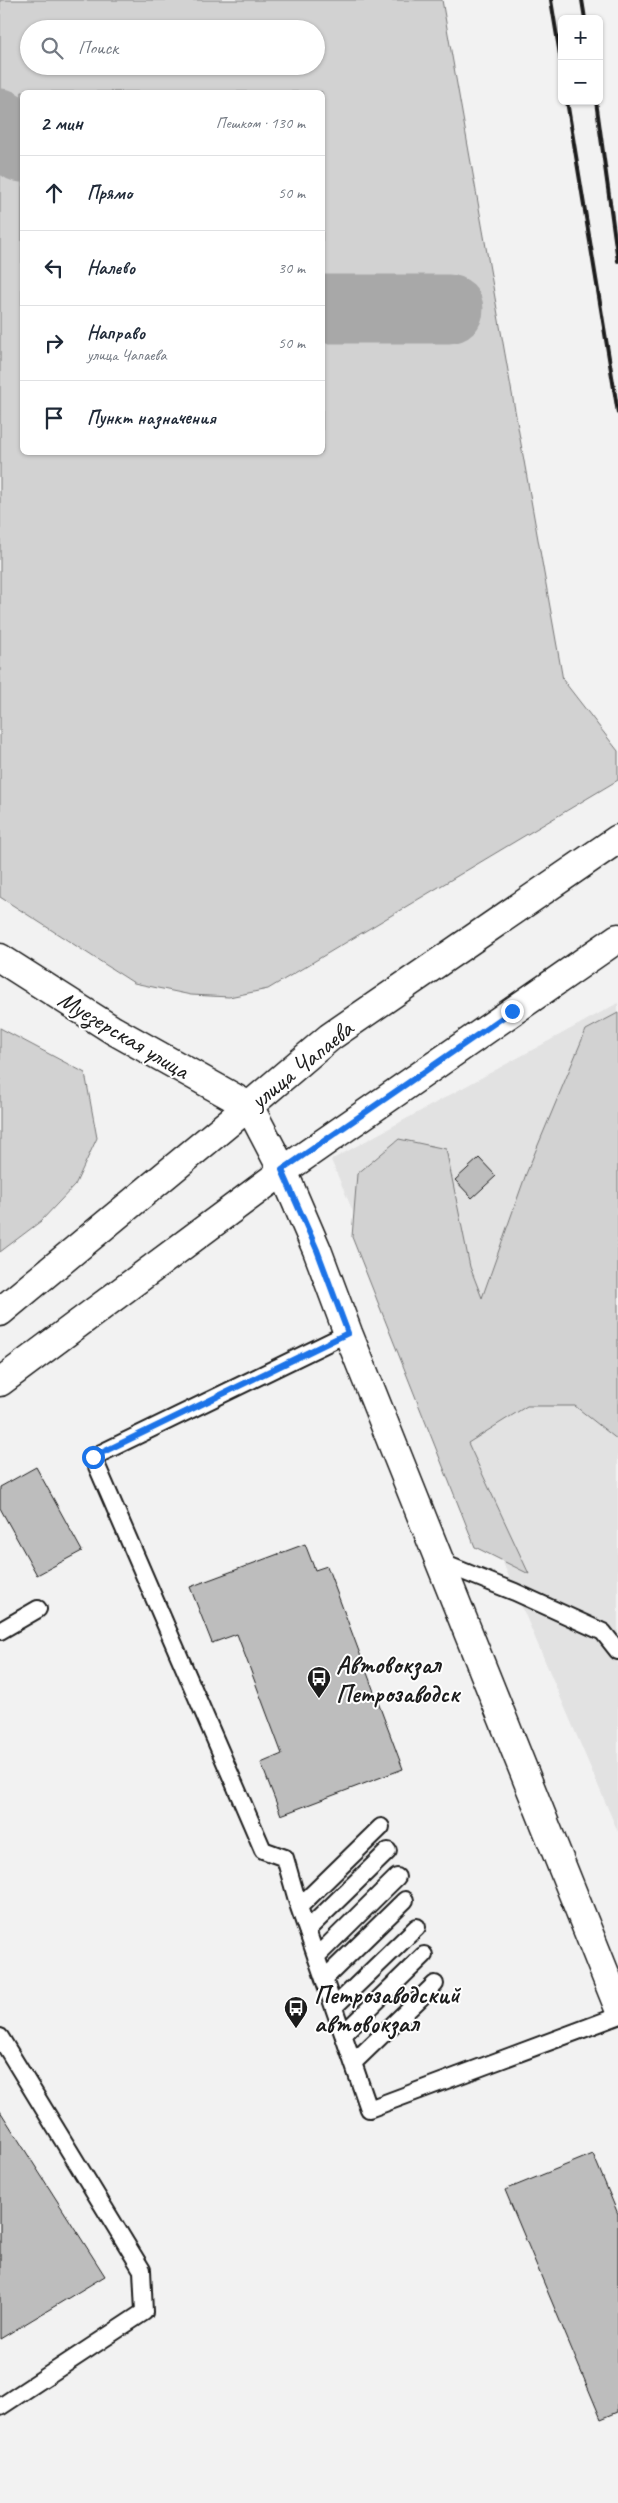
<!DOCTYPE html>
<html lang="ru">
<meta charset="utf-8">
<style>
body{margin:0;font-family:Caveat,sans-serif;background:#f2f2f3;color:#1f2937}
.controls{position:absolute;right:15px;top:15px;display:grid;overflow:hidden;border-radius:8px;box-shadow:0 1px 4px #0004}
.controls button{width:45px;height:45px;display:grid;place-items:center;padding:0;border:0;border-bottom:1px solid #e0e1e3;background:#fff;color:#1f2937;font:25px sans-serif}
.stop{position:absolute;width:15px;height:15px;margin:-11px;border:4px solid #1a73e8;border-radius:50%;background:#fff}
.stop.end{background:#1a73e8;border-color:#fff;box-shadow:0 1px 5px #0008}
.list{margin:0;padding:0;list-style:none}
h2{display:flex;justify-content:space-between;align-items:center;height:65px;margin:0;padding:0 20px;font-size:21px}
h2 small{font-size:16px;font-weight:400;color:#747a83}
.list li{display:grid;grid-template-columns:32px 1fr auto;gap:15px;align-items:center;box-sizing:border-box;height:75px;padding:0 20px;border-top:1px solid #e0e1e3}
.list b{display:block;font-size:19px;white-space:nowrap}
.list p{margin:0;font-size:16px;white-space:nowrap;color:#747a83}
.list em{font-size:16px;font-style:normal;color:#747a83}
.icon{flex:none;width:28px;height:28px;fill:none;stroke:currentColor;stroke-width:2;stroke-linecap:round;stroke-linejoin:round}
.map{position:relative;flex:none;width:618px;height:2503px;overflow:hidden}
.search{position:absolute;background:#fff;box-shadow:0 1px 4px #0004;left:20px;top:20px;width:305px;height:55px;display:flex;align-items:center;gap:12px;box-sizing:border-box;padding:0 18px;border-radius:28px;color:#747a83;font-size:19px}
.panel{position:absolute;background:#fff;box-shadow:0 1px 4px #0004;left:20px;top:90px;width:305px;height:365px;border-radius:8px}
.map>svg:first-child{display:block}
.built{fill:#e2e2e2}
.green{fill:#d2d2d2;stroke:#777;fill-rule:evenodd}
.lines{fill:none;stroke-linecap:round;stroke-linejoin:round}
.river{stroke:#a8a8a8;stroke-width:69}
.building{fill:#bdbdbd;stroke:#1c1c1c}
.service-casing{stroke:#1c1c1c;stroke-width:20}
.minor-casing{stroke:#1c1c1c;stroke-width:31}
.secondary-casing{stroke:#1c1c1c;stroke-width:31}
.primary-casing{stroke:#1c1c1c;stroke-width:31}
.service{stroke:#fff;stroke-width:16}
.minor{stroke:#fff;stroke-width:28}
.secondary{stroke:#fff;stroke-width:28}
.primary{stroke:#fff;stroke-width:28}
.rail{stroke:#1c1c1c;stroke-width:4}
.route{stroke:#1a73e8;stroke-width:6}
.labels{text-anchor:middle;stroke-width:4;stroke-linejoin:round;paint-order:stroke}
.street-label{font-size:25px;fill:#1c1c1c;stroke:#fff}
.poi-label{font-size:25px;font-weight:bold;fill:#1c1c1c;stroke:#fff;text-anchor:start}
</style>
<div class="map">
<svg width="618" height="2503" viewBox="0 0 618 2503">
<rect width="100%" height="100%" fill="#f2f2f2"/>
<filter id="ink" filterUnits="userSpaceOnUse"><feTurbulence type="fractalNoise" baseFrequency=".02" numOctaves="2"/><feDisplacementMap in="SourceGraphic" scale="10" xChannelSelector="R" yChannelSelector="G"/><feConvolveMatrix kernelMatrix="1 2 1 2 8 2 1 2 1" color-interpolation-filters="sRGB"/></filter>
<g filter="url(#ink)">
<path class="built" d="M618,1003V1832L331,1160Z"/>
<path class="green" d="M0,0H442L563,680L618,751V780L268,989L229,997L191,995L134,983L0,897ZM29,29H316V66H29ZM322,92V452H22V92Z
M618,1013V1440L575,1406H527L468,1443L529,1574L475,1547L352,1237L357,1174L399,1139L446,1149L470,1267L482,1298L526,1174L586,1030Z
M0,1028L85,1073L97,1138L75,1185L41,1221L0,1252Z"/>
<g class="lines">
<path class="river" d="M0,123L22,148
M322,309H449"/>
</g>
<path class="building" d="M479,1158L496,1176L472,1198L455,1180Z
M36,1467L82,1551L37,1575L0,1508V1487Z
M305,1544L315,1570L327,1566L403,1769L281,1815L261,1763L282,1754L237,1634L212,1643L190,1587Z
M0,2111L105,2276L0,2339Z
M593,2154L618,2214V2412L601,2419L505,2190Z"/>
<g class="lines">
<g class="service-casing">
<path id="service" d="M348,1333L93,1457L263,1850L285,1858L299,1907L369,2109L618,2016
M440,1562L515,1592L603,1632L618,1651
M0,1631L38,1609
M299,1907L381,1827
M307,1930L388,1851
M316,1957L397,1877
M324,1979L405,1900
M334,2007L417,1927
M343,2034L424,1955
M0,2037L142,2270L144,2312L0,2407
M353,2063L435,1984"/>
</g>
<g class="minor-casing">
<path id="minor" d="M283,1171L317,1250L348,1333L618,2006"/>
</g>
<g class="secondary-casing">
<path id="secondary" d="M0,958L113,1030L249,1106"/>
</g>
<g class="primary-casing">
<path id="primary" d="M249,1106L283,1171
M0,1312L249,1106L330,1037L618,839
M0,1382L283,1171L618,938"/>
</g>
<use href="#service" class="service"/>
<use href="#minor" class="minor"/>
<use href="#secondary" class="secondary"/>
<use href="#primary" class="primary"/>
<path class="rail" d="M551,0L562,67
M582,0L585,19
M567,101L618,413
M596,101L618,261"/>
</g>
</g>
<g class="lines" filter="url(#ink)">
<path class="route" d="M93,1457L348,1333L317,1250L282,1170L512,1011"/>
</g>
<defs>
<g id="bus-pin" transform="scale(1.25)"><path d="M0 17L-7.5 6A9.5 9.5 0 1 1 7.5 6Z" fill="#1c1c1c" stroke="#fff"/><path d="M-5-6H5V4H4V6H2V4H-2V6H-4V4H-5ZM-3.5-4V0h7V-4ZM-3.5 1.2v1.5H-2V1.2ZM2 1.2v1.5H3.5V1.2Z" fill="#fff"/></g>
</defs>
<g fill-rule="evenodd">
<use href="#bus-pin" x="319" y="1678"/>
<use href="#bus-pin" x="296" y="2008"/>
</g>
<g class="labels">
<g class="street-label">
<text transform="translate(124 1034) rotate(31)" y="9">Муезерская улица</text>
<text transform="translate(301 1064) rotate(-39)" y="9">улица Чапаева</text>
</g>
<g class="poi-label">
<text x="336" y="1673">Автовокзал<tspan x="336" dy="29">Петрозаводск</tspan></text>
<text x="314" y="2003">Петрозаводский<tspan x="314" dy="29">автовокзал</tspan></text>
</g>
</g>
</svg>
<div class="controls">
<button>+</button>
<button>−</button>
</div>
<div class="stop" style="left:93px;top:1457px"></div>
<div class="stop end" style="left:512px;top:1011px"></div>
<div class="search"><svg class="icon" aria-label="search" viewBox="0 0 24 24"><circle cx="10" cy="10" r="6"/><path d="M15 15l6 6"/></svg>Поиск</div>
<section class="panel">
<h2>2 мин<small>Пешком · 130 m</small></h2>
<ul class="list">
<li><svg class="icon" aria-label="ahead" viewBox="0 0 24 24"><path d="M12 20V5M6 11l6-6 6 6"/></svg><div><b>Прямо</b></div><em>50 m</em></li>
<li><svg class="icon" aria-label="left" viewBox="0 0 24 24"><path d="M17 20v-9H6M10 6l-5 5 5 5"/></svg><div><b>Налево</b></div><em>30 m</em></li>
<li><svg class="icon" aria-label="right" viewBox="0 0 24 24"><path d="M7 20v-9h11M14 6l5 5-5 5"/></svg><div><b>Направо</b><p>улица Чапаева</p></div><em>50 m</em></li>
<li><svg class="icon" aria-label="arrive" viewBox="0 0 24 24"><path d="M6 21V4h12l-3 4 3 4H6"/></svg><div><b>Пункт назначения</b></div></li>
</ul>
</section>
</div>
